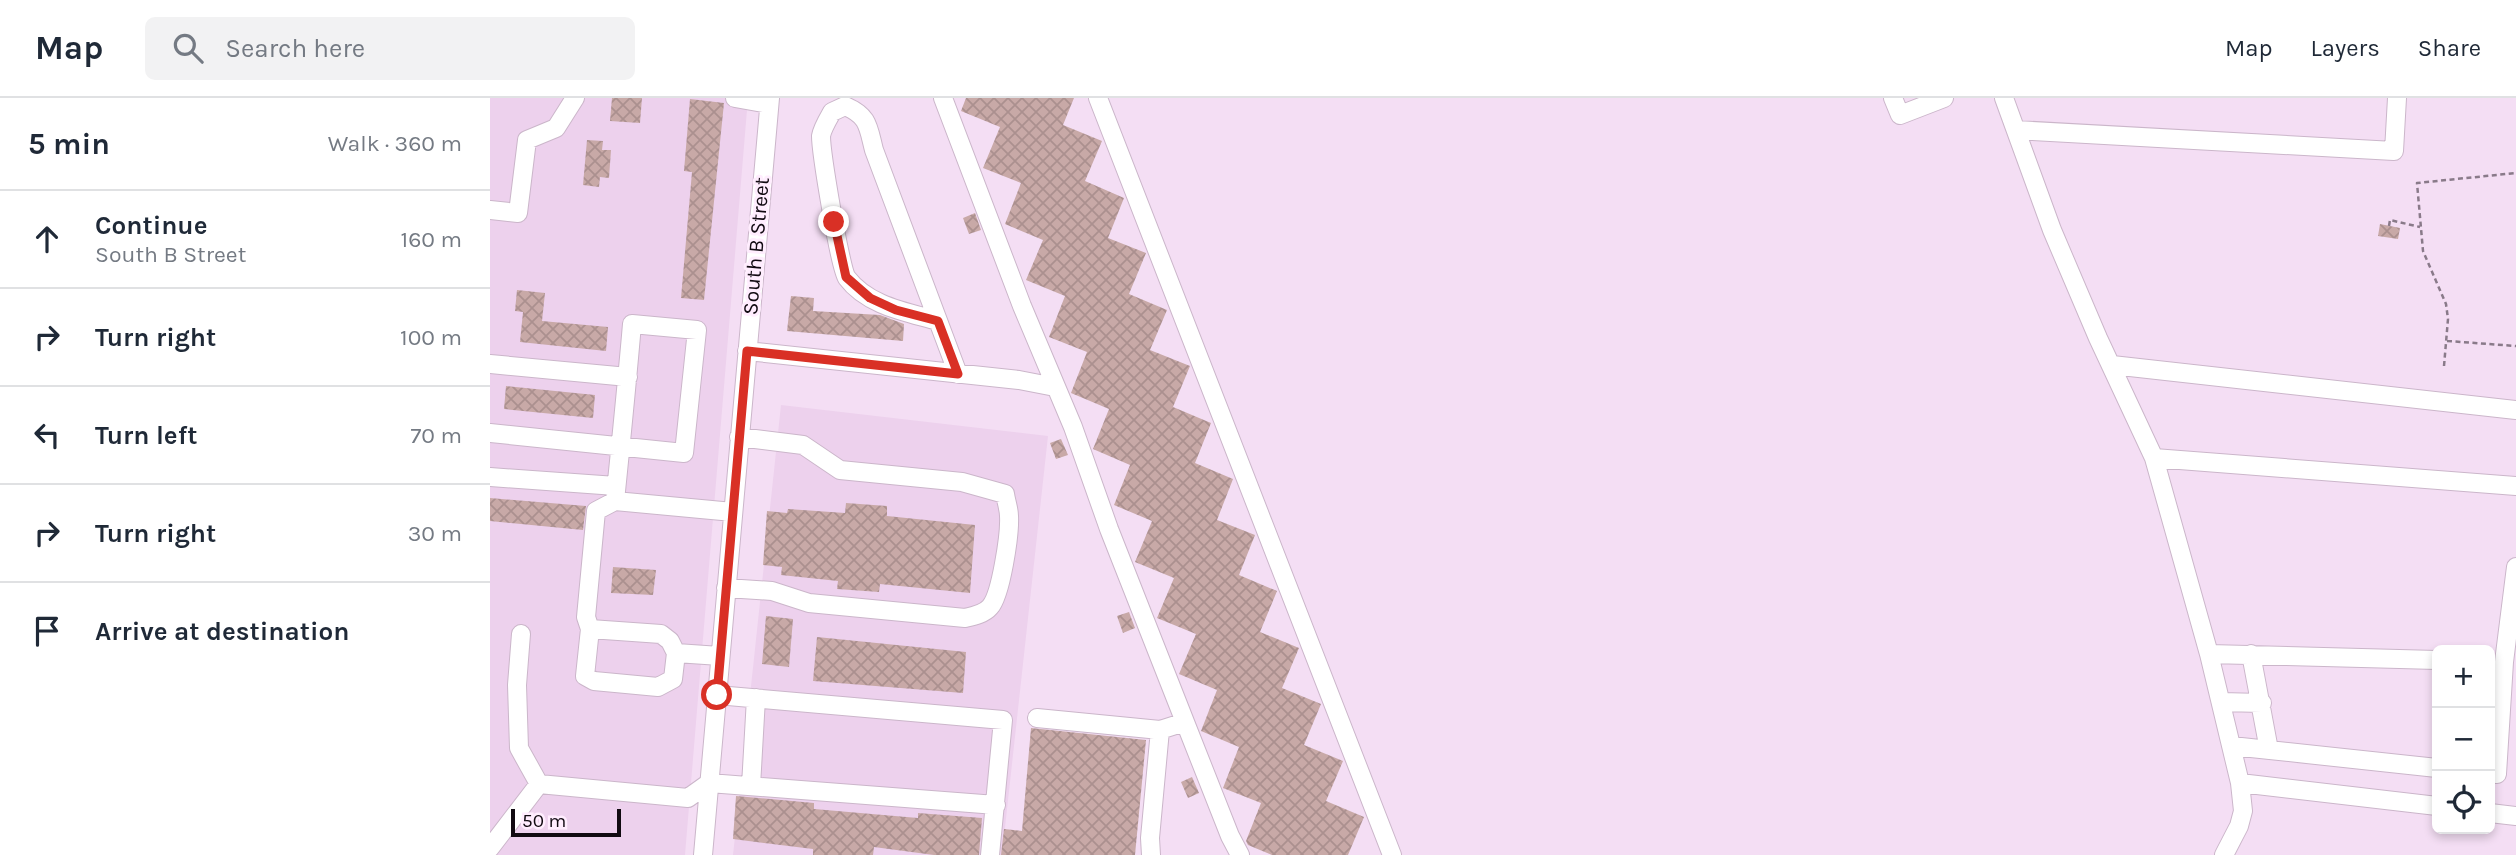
<!DOCTYPE html>
<meta charset="utf-8">
<style>
body{margin:0;font-family:Karla,sans-serif;background:#f2f2f3;color:#1f2937}
.controls{position:absolute;right:21px;bottom:21px;display:grid;overflow:hidden;border-radius:10px;box-shadow:0 4px 10px #0003}
.controls button{width:63px;height:63px;display:grid;place-items:center;padding:0;border:0;border-bottom:2px solid #e0e1e3;background:#fff;color:#1f2937;font:35px sans-serif}
.scale{position:absolute;left:21px;bottom:18px;width:110px;box-sizing:border-box;padding-left:7px;border:4px solid #110a11;border-top:0;font-size:19px;line-height:24px;white-space:nowrap;color:#110a11;-webkit-text-stroke:5px #ffedfe;paint-order:stroke}
.stop{position:absolute;width:21px;height:21px;margin:-16px;border:5px solid #d93025;border-radius:50%;background:#fff}
.stop.end{background:#d93025;border-color:#fff;box-shadow:0 2px 7px #0008}
.list{margin:0;padding:0;list-style:none}
h2{display:flex;justify-content:space-between;align-items:center;height:91px;margin:0;padding:0 28px;font-size:30px}
h2 small{font-size:23px;font-weight:400;color:#747a83}
.list li{display:grid;grid-template-columns:46px 1fr auto;gap:21px;align-items:center;box-sizing:border-box;height:98px;padding:0 28px;border-top:2px solid #e0e1e3}
.list b{display:block;font-size:26px;white-space:nowrap}
.list p{margin:0;font-size:23px;white-space:nowrap;color:#747a83}
.list em{font-size:23px;font-style:normal;color:#747a83}
.icon{flex:none;width:38px;height:38px;fill:none;stroke:currentColor;stroke-width:2;stroke-linecap:round;stroke-linejoin:round}
.map{position:relative;flex:none;width:2026px;height:757px;overflow:hidden}
header{display:flex;align-items:center;gap:42px;box-sizing:border-box;height:98px;padding:0 35px;background:#fff;border-bottom:2px solid #e0e1e3}
header strong{font-size:33px}
nav{display:flex;gap:38px;margin-inline-start:auto;font-size:24px}
.search{width:490px;height:63px;background:#f2f2f3;display:flex;align-items:center;gap:18px;box-sizing:border-box;padding:0 24px;border-radius:10px;color:#747a83;font-size:26px}
main{display:flex}
aside{flex:1;background:#fff}
.map>svg:first-child{display:block}
.built{fill:#edd1ed}
.building{fill:url(#building-cross-hatch)}
.lines{fill:none;stroke-linecap:round;stroke-linejoin:round}
.minor-casing{stroke:#cbb6ca;stroke-width:20}
.path{stroke:#897a89;stroke-width:2.5;stroke-dasharray:5 3.5;stroke-linecap:butt}
.minor{stroke:#fff;stroke-width:18}
.route{stroke:#d93025;stroke-width:9}
.labels{text-anchor:middle;stroke-width:6;stroke-linejoin:round;paint-order:stroke}
.street-label{font-size:21px;fill:#110a11;stroke:#ffedfe}
</style>
<header>
<strong>Map</strong>
<div class="search"><svg class="icon" aria-label="search" viewBox="0 0 24 24"><circle cx="10" cy="10" r="6"/><path d="M15 15l6 6"/></svg>Search here</div>
<nav><a>Map</a><a>Layers</a><a>Share</a></nav>
</header>
<main>
<aside>
<h2>5 min<small>Walk · 360 m</small></h2>
<ul class="list">
<li><svg class="icon" aria-label="ahead" viewBox="0 0 24 24"><path d="M12 20V5M6 11l6-6 6 6"/></svg><div><b>Continue</b><p>South B Street</p></div><em>160 m</em></li>
<li><svg class="icon" aria-label="right" viewBox="0 0 24 24"><path d="M7 20v-9h11M14 6l5 5-5 5"/></svg><div><b>Turn right</b></div><em>100 m</em></li>
<li><svg class="icon" aria-label="left" viewBox="0 0 24 24"><path d="M17 20v-9H6M10 6l-5 5 5 5"/></svg><div><b>Turn left</b></div><em>70 m</em></li>
<li><svg class="icon" aria-label="right" viewBox="0 0 24 24"><path d="M7 20v-9h11M14 6l5 5-5 5"/></svg><div><b>Turn right</b></div><em>30 m</em></li>
<li><svg class="icon" aria-label="arrive" viewBox="0 0 24 24"><path d="M6 21V4h12l-3 4 3 4H6"/></svg><div><b>Arrive at destination</b></div></li>
</ul>
</aside>
<div class="map">
<svg width="2026" height="757" viewBox="0 0 2026 757">
<defs>
<pattern id="building-cross-hatch" width="8" height="8" patternUnits="userSpaceOnUse" patternTransform="scale(1.75)"><rect width="8" height="8" fill="#c8a9a7"/><path d="M0 0l8 8M0 8l8-8" fill="none" stroke="#ab908f"/></pattern>
</defs>
<rect width="100%" height="100%" fill="#f4def4"/>
<path class="built" d="M0,0H258L195,757H0Z
M291,307L558,338L512,757H243Z"/>
<path class="building" d="M122,0H152L150,25L120,23Z
M476,0H584L573,27L612,43L595,83L634,100L618,140L656,155L639,196L677,212L660,252L700,268L683,309L721,325L705,365L743,381L727,422L765,437L749,477L787,493L770,534L809,550L792,590L831,606L814,647L853,663L836,703L874,719L858,757H782L758,747L756,743L771,705L733,690L749,649L711,633L727,592L689,576L706,536L667,520L684,480L645,464L662,423L624,407L640,367L603,351L619,311L581,295L597,254L559,239L575,198L536,182L553,142L515,126L531,85L493,70L510,29L471,13Z
M200,1L234,5L214,202L191,200L202,74L194,73Z
M97,42L113,43L112,52H121L119,80L110,79L109,89L93,87Z
M485,115L491,132L479,136L473,120Z
M1890,126L1910,130L1908,141L1888,138Z
M27,192L55,195L52,223L118,229L116,253L30,244L33,214L25,213Z
M301,198L324,200L323,213L390,217L414,226L413,243L297,233Z
M16,288L105,297L103,320L14,311Z
M571,341L578,357L566,361L560,345Z
M0,400L96,408L93,432L0,423Z
M356,405L397,408V418L485,427L480,495L390,486L389,494L347,491L348,483L291,477L292,469L273,467L277,413L297,415L298,411L355,415Z
M123,469L166,472L163,497L121,495Z
M639,514L645,530L633,535L627,518Z
M276,518L303,521L299,569L272,566Z
M327,539L476,554L473,595L323,583Z
M541,630L656,642L645,757H511L514,731L532,733Z
M702,679L709,695L698,700L691,684Z
M246,698L324,705V711L428,720V715L492,720L489,757H444L384,749L383,757H323V751L243,741Z"/>
<g class="lines">
<g class="minor-casing">
<path id="minor" d="M245,0L279,6
M453,0L532,208L583,329L619,431L695,624L740,738L750,757
M608,0L902,757
M1403,0L1410,17L1454,0
M1514,0L1562,132L1608,240L1664,360L1719,556L1750,685L1753,713L1749,728L1734,757
M1526,32L1904,53L1907,0
M0,112L28,115L37,42L66,30L85,0
M448,223C417,214 378,208 357,180C350,171 331,54 331,38C332,31 338,21 342,14L355,8C379,18 378,29 384,52L468,276
M257,253L529,282L565,289
M0,266L138,279
M1622,267L2026,312
M0,335L194,355L207,232L142,226C137,285 131,344 125,403L243,414
M1664,360L2026,388
M0,379L126,388
M236,490L282,493L319,505L475,520C484,518 494,516 500,509C511,497 520,436 519,418C519,411 516,403 515,396L472,384L350,372L313,347L249,339
M100,531L96,519L106,413L125,403
M31,536L27,587L29,650L49,686
M186,555L183,581L168,589L104,583L95,578L100,531L171,536L180,543L186,555L230,558
M1719,556L1947,562
M1761,556L1779,652
M227,597L513,622L500,757
M1731,604L1772,605
M547,620L670,632L695,624
M1742,648L1947,670
M2000,675L2007,676L2014,564L2026,469
M1750,685L1947,708
M261,688L266,600
M2000,715L2026,718
M0,750L49,686L198,700L219,685L506,707
M213,757L280,0
M661,757L660,740L670,632"/>
</g>
<path class="path" d="M1899,128L1900,122L1930,129
M1957,243L2026,248
M1954,268L1958,221L1956,206L1933,153L1927,85L2026,75"/>
<use href="#minor" class="minor"/>
</g>
<g class="lines">
<path class="route" d="M227,597L257,253L468,276L448,223L406,212L380,200L356,179L344,124"/>
</g>
<g class="labels">
<g class="street-label">
<text transform="translate(266 148) rotate(-85)" y="7">South B Street</text>
</g>
</g>
</svg>
<div class="controls">
<button>+</button>
<button>−</button>
<button><svg class="icon" aria-label="locate" viewBox="0 0 24 24"><circle cx="12" cy="12" r="6"/><path d="M12 2v4M12 18v4M2 12h4M18 12h4"/></svg></button>
</div>
<div class="scale">50 m</div>
<div class="stop" style="left:227px;top:597px"></div>
<div class="stop end" style="left:344px;top:124px"></div>
</div>
</main>
